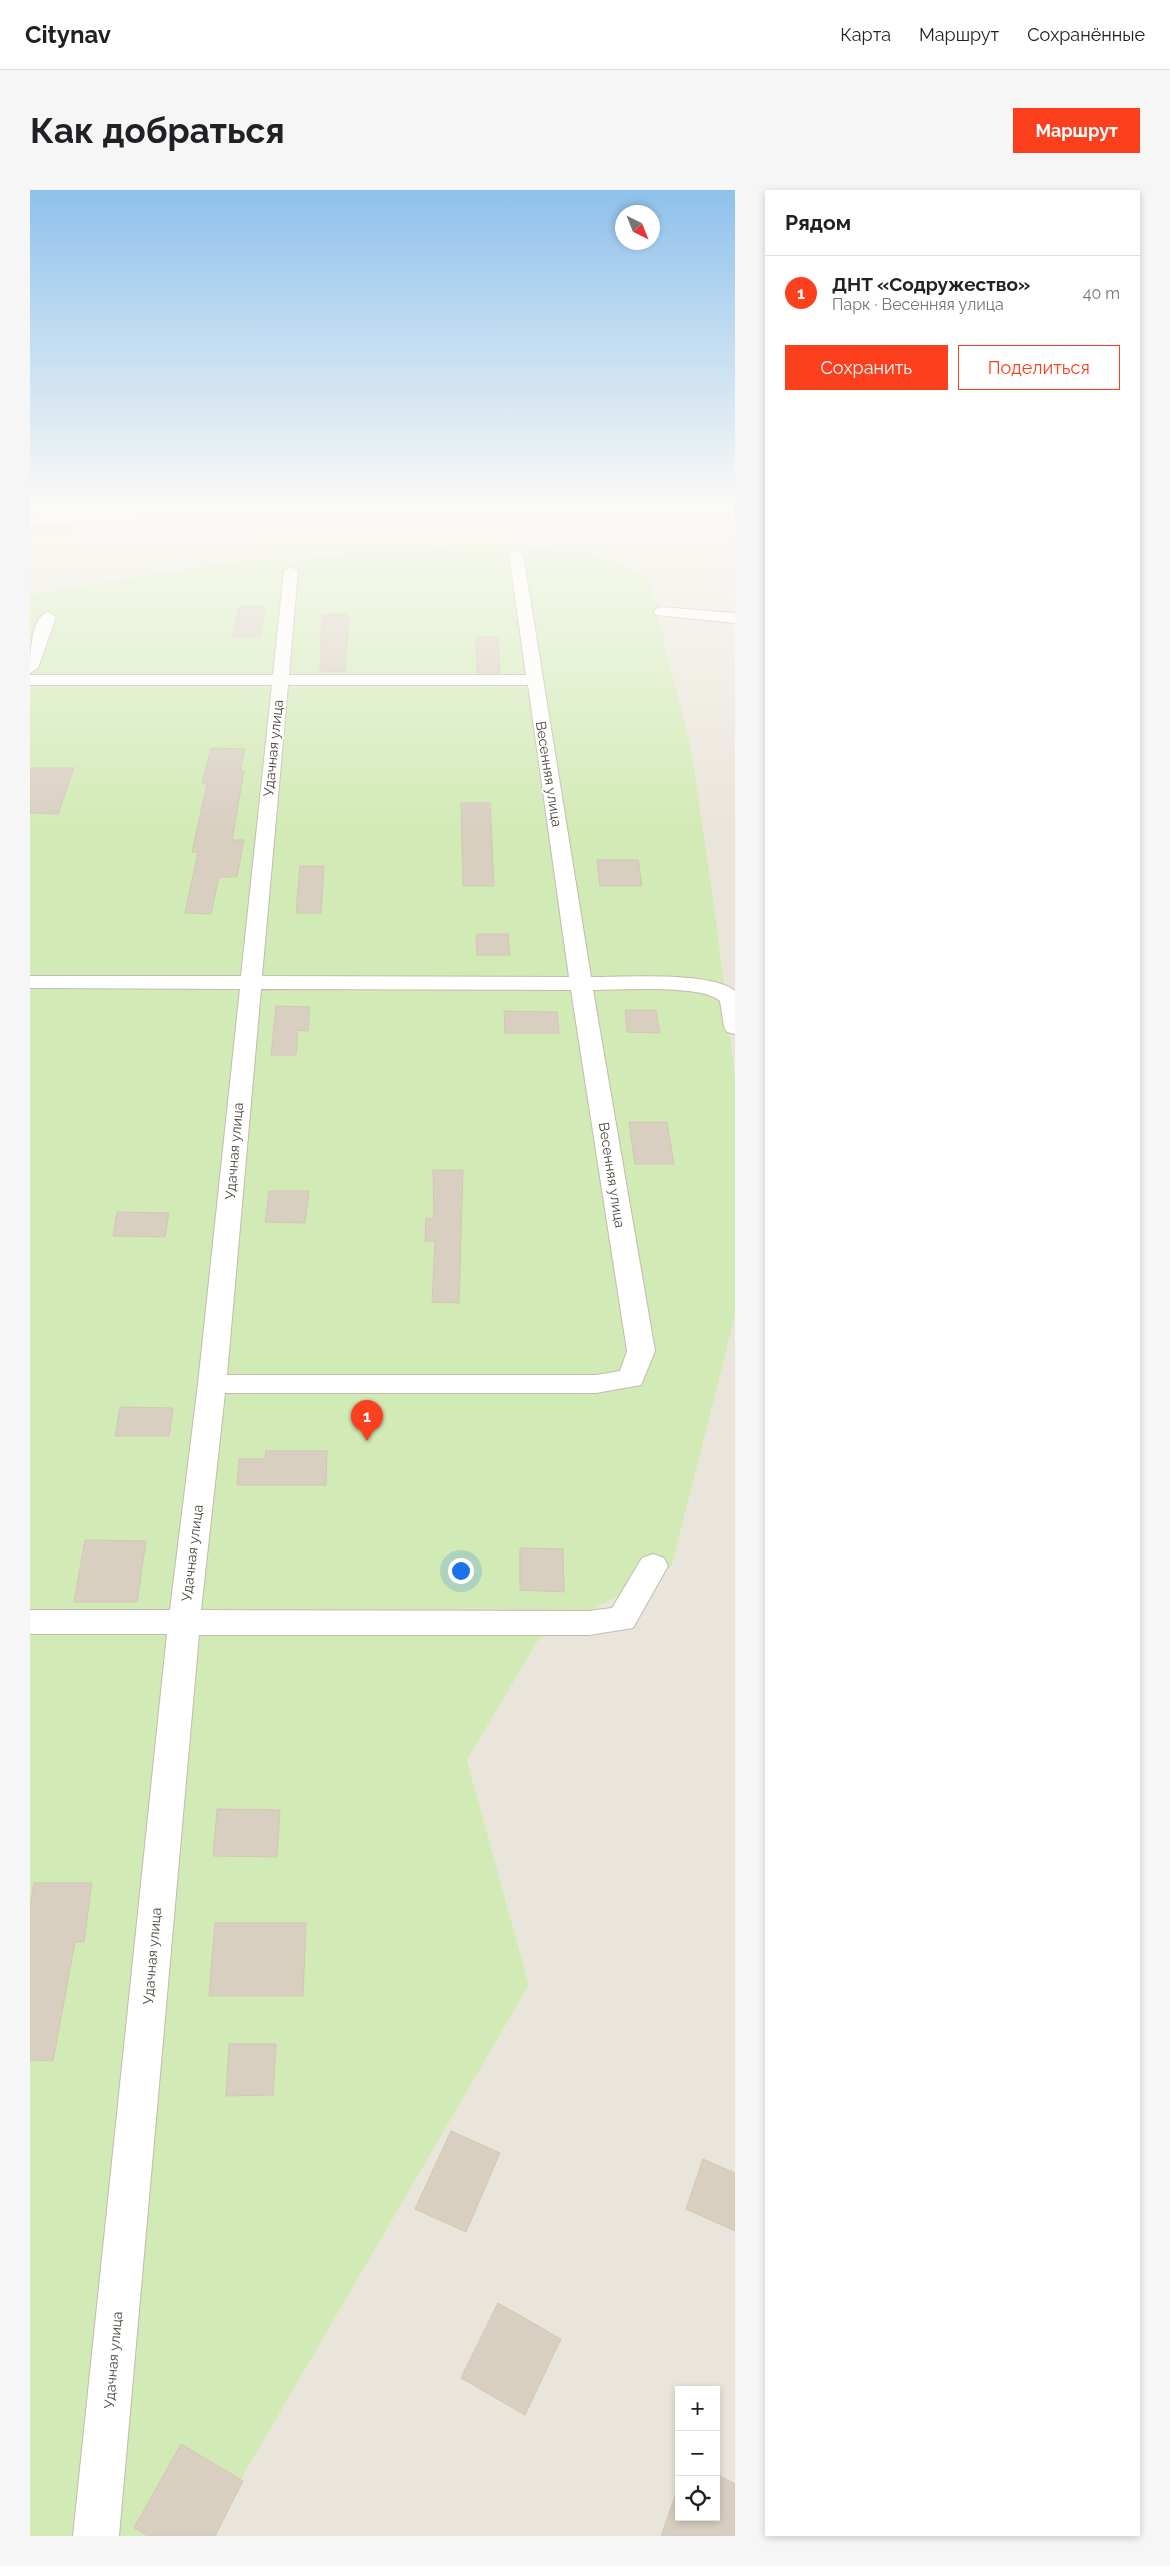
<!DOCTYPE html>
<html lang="ru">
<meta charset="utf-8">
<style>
body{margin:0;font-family:Raleway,sans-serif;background:#f6f6f6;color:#202124}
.controls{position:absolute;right:15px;bottom:15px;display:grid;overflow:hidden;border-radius:0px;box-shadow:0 2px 8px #0003}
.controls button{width:45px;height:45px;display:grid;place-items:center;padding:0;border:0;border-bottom:1px solid #e0e0e0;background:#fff;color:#202124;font:25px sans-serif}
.compass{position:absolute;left:585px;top:15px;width:45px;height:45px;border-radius:50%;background:#fff;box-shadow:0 2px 8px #0003;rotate:137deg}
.you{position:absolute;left:430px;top:1380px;width:18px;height:18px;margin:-12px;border:4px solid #fff;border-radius:50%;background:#1a73e8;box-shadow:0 0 0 8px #1a73e833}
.badge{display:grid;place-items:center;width:32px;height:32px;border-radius:50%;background:#fc3f1d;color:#fff;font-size:16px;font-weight:700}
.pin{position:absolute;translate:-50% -41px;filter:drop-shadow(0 1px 2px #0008)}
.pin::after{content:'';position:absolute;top:26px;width:18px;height:15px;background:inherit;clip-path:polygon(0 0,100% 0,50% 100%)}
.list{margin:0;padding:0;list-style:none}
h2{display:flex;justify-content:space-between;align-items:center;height:65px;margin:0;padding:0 20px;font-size:21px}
h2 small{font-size:16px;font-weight:400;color:#757577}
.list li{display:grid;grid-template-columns:32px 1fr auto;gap:15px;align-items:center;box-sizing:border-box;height:75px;padding:0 20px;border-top:1px solid #e0e0e0}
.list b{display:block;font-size:19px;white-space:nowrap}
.list p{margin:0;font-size:16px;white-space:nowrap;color:#757577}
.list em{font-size:16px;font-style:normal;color:#757577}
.actions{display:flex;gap:10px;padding:15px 20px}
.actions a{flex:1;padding:11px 0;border:1px solid #fc3f1d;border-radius:0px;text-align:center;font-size:18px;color:#fc3f1d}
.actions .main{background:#fc3f1d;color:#fff}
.icon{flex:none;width:28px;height:28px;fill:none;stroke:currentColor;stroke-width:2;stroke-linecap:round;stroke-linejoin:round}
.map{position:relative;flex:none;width:705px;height:2346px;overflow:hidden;border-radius:0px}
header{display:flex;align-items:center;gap:30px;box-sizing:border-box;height:70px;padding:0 25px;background:#fff;border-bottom:1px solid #e0e0e0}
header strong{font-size:24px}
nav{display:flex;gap:28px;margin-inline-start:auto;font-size:18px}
.intro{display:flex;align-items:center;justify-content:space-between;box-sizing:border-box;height:120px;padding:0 30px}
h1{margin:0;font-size:35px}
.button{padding:12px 22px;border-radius:0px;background:#fc3f1d;color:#fff;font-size:18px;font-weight:700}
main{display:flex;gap:30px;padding:0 30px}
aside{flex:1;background:#fff;border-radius:0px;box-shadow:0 2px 8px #0003}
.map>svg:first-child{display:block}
.residential{fill:#eae5da;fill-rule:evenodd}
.green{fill:#d2eab5}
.building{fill:#d8cfc1;stroke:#d3c7b4}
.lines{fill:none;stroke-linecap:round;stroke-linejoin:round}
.minor-casing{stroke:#c2bbae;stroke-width:2}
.minor{fill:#fff;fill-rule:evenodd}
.labels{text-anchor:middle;stroke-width:4;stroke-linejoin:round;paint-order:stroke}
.street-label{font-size:14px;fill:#4b4439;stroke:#fff}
</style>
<header>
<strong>Citynav</strong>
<nav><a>Карта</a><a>Маршрут</a><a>Сохранённые</a></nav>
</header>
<div class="intro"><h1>Как добраться</h1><a class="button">Маршрут</a></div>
<main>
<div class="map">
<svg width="705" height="2346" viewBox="0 0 705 2346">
<rect width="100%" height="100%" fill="#f6f3ec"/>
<path class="residential" d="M0,314H163L0,329Z
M250,314H705V425L651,421L630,415L621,408L599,376L560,366L498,355L383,359L201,372L0,404V336Z
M628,427L705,432V885L688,744Z
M705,1126V2346H178L499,1795L437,1570L509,1449L642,1376ZM649,2200H686V2327H649Z"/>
<path class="green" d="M461,354C506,355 555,360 597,376C606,379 615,387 623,393L621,408L630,415L628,427L661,558L688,744L705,885V1126L642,1376L509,1449L437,1570L499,1795L178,2346H0V404L201,372Z"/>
<path class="building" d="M0,314H20L28,323L0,325Z
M37,334L44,342L0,345V337Z
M209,416H235L230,447H203Z
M292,424H319L315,482L290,481Z
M446,447H468L470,483H447Z
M181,558L215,559L210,581H214L202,650H214L207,687H189L181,724L155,723L168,662H162L177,594H172Z
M0,578H44L28,624L0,623Z
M431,613H460L464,696H433Z
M567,670H608L612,696H570Z
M270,676H294L291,723H266Z
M446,744H478L480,765H447Z
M246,816L280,817L278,841L268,840L266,865H241Z
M595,820H626L630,843L597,842Z
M474,821L527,822L529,843H475Z
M599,932H637L644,974H605Z
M403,980H433L429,1113L402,1112L405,1051H395L396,1028L404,1029Z
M239,1001H279L275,1033L235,1032Z
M87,1022L139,1023L135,1047L83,1046Z
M90,1217L143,1218L139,1246H85Z
M236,1261H297L296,1295H207L209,1269H235Z
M55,1350L116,1351L107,1412H44Z
M490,1358L533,1359L534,1402L490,1400Z
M187,1619L250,1620L247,1667L183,1666Z
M4,1693H62L54,1752H45L23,1871L0,1870V1717Z
M185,1733H276L273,1806H179Z
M199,1854H246L243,1905L196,1906Z
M421,1941L470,1963L436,2042L385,2019Z
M673,1969L705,1983V2041L656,2019Z
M468,2113L531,2149L495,2225L431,2188Z
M151,2254L213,2291L185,2346H118L104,2338Z
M686,2284L705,2294V2346H631L649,2295V2327H686Z"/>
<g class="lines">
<g class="minor-casing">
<path id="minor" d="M148,314H207L200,318L0,335V327Z
M486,360L493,364L561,787C593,787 682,781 705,801V844L697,842L694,837L690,811C672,794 590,800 563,800L625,1161L611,1195L566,1203H195L171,1420L559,1421L582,1418L612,1368L623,1364L634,1368L638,1376L603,1438L559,1445H169L89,2346H43L137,1444H0V1420H140L168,1194L210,799L0,798V786H211L242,495H0V485H243L254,381L261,377L268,381L259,485H496L479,364ZM258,495H498L539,787L232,786ZM231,799L541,800L597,1161L590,1181L566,1185H197Z
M631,417L705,423V433L626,425L623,422L626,419Z
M18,422L26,427L8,478L0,483C0,468 0,427 18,422Z"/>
</g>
<use href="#minor" class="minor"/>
</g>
<linearGradient id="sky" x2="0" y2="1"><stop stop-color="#8fc1ec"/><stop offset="0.49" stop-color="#fbfaf6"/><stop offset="1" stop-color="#fbfaf6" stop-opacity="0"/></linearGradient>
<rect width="705" height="643" fill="url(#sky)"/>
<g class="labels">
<g class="street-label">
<text transform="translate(243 558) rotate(-84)" y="5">Удачная улица</text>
<text transform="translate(519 584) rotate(81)" y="5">Весенняя улица</text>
<text transform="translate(204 961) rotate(-85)" y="5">Удачная улица</text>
<text transform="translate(582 985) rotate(81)" y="5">Весенняя улица</text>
<text transform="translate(162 1363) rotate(-83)" y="5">Удачная улица</text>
<text transform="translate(122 1766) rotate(-85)" y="5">Удачная улица</text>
<text transform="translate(83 2170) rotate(-85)" y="5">Удачная улица</text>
</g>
</g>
</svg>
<div class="controls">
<button>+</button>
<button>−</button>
<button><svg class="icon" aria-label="locate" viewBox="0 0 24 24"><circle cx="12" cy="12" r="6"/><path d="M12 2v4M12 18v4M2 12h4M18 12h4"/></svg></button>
</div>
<svg class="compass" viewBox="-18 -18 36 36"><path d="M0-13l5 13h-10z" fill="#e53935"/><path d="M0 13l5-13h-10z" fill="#757577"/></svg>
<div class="you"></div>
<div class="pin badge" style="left:337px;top:1251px">1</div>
</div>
<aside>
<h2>Рядом<small></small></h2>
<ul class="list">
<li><span class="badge">1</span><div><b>ДНТ «Содружество»</b><p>Парк · Весенняя улица</p></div><em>40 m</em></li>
</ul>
<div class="actions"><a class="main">Сохранить</a><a>Поделиться</a></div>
</aside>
</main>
